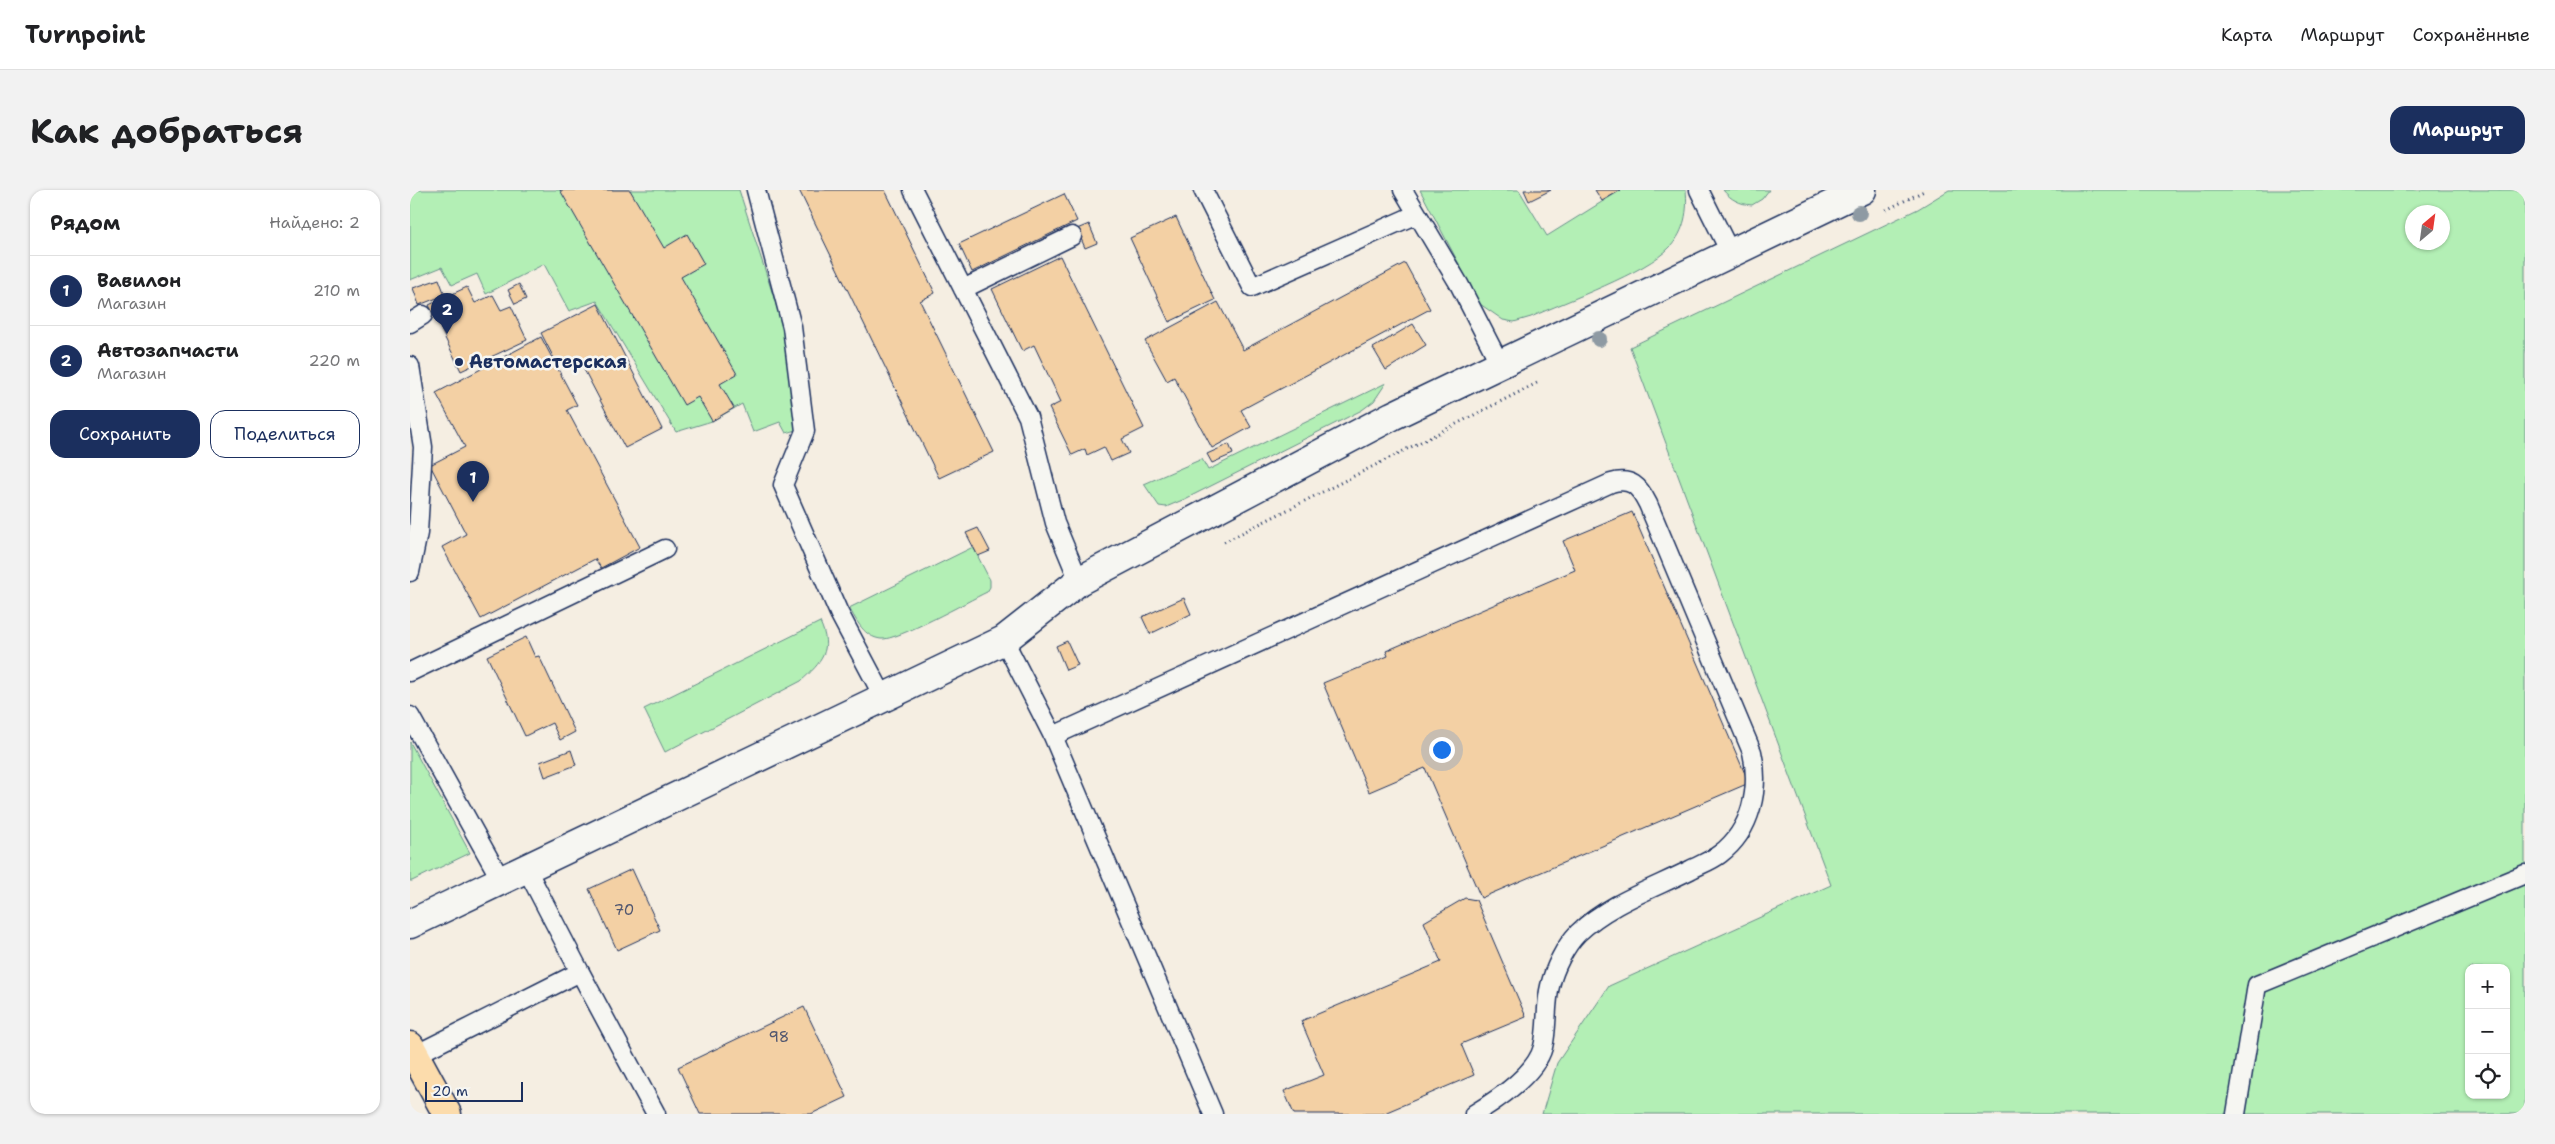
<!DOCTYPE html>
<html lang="ru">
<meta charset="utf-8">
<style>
body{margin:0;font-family:"Shantell Sans",sans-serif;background:#f2f2f2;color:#202124}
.controls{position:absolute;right:15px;bottom:15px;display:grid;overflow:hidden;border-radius:10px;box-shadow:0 1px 4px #0004}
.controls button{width:45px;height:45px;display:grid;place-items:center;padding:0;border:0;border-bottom:1px solid #e0e0e0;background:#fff;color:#202124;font:25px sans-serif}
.compass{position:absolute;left:1995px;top:15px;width:45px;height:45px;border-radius:50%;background:#fff;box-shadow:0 1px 4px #0004;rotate:29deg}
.scale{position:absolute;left:15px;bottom:12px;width:98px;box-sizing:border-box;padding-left:5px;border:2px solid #1b2f5e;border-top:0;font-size:14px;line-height:18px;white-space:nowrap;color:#1b2f5e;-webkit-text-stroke:4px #f6f6f2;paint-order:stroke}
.you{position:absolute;left:1031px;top:559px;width:18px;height:18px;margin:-12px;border:4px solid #fff;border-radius:50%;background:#1a73e8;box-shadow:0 0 0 8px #1a73e833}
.badge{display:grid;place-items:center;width:32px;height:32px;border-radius:50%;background:#1b2f5e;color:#fff;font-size:16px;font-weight:700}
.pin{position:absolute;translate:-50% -41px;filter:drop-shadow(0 1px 2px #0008)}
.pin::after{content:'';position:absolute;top:26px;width:18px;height:15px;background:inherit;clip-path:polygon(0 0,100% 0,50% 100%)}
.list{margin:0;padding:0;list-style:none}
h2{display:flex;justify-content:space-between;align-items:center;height:65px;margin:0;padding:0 20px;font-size:21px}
h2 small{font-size:16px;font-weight:400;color:#757577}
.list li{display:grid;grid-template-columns:32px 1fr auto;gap:15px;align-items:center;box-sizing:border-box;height:70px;padding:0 20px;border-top:1px solid #e0e0e0}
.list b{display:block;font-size:19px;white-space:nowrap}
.list p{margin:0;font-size:16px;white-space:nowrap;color:#757577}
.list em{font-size:16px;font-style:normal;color:#757577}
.actions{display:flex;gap:10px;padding:15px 20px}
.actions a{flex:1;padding:11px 0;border:1px solid #1b2f5e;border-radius:15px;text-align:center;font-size:18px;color:#1b2f5e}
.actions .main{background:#1b2f5e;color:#fff}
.icon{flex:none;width:28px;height:28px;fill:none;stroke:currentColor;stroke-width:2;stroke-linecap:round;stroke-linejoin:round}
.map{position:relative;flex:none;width:2115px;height:924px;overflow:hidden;border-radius:15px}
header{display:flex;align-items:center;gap:30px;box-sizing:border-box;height:70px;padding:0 25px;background:#fff;border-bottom:1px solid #e0e0e0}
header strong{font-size:24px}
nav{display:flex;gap:28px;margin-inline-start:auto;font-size:18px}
.intro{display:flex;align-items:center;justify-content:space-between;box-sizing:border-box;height:120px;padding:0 30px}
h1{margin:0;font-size:35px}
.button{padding:12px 22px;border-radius:15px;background:#1b2f5e;color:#fff;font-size:18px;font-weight:700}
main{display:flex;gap:30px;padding:0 30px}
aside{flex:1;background:#fff;border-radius:15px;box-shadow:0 1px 4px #0004}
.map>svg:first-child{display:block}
.green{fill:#b3efb5;stroke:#678f8a;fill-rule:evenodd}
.building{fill:#f3d0a4;stroke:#1b2f5e}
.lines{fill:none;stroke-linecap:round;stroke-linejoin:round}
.service-casing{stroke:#1b2f5e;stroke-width:21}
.minor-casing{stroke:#1b2f5e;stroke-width:31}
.primary-casing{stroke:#1b2f5e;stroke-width:31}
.path{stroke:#1b2f5e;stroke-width:3;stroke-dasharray:1 4;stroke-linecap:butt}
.service{stroke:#f6f6f2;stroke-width:18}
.minor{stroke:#f6f6f2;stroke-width:28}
.primary{stroke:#fcdcac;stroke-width:28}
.tree{fill:#8e9aa3}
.poi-dot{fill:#1b2f5e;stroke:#f6f6f2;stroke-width:2}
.labels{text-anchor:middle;stroke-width:5;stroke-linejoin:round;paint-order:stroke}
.number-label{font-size:15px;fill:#515770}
.poi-label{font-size:18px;font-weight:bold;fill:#1b2f5e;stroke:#f6f6f2;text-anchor:start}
</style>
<header>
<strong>Turnpoint</strong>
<nav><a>Карта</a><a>Маршрут</a><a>Сохранённые</a></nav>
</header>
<div class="intro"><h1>Как добраться</h1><a class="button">Маршрут</a></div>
<main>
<aside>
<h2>Рядом<small>Найдено: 2</small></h2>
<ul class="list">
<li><span class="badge">1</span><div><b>Вавилон</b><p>Магазин</p></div><em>210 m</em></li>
<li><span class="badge">2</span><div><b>Автозапчасти</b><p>Магазин</p></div><em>220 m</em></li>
</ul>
<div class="actions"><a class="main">Сохранить</a><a>Поделиться</a></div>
</aside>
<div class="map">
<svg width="2115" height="924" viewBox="0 0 2115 924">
<rect width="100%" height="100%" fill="#f5eee2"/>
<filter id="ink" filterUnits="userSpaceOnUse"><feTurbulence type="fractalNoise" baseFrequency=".02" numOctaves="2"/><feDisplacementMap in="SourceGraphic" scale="10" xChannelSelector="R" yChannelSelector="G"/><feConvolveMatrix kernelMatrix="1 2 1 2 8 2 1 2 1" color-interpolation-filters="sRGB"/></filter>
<g filter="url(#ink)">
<path class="green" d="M0,0H329L378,151L392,238L376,243L370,232L343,242L332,214L302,231L266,242L187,111L159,121L134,74L76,104L67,84L42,95L32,77L0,90Z
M1010,0H1109L1137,46L1211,0H1276C1278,20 1275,41 1260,57C1236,83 1156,111 1121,127L1104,132L1093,130L1070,114Z
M1313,0H1359L1352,9L1342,15C1330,14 1321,10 1313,0Z
M1539,0H2115V924H1132L1147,873L1199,796L1421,695L1220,157L1508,19ZM2002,22H2032V52H2002ZM2059,778H2096V905H2059Z
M976,193L964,211L952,220L775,309L756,317L749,316L734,294L792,269L798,280Z
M563,357L580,390V397L577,402C558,411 487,451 471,449C454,447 447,431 439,418Z
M410,432C423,460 412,472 391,491L255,562L234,519Z
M0,552L60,663L2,691H0Z"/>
<path class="building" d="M150,0H220L254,58L277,44L294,74L271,87L327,184L310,194L324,218L302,231L288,207L274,215Z
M389,0H475L525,103L510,111L584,262L529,288Z
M1114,0H1141L1119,11Z
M1185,0H1211L1192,11Z
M654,4L667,31L562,82L549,54Z
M766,27L805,110L759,132L720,48Z
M679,34L687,53L675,58L667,39Z
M650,66L734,238L712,249L719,263L701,271L694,257L677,265L675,259L662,265L639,218L651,212L624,155L612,161L582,99Z
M995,73L1020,119L831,220L841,237L802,258L764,187L757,191L735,151L808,112L833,160Z
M29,89L35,105L9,115L3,98Z
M109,94L116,109L105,114L98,100Z
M57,97L65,113L83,105L91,120L101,116L117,150L51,181L19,115Z
M188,114L252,239L215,258L167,166L148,176L131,143Z
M1003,134L1016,155L976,180L963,158Z
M131,147L167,215L157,220L230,357L191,378L185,369L71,429L32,357L56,344L20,275L55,257L26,203Z
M819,254L823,264L802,273L797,264Z
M1222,322L1339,593L1071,708L1015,578L959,602L913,493L978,466L976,461L1165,380L1153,351Z
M568,338L580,361L568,366L556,343Z
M774,408L781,424L740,444L732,427Z
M116,447L125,467L129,466L165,542L150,550L142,533L115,546L77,466Z
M657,451L668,475L656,480L646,456Z
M161,560L166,575L135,587L130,572Z
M222,679L250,740L207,760L179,699Z
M1055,708L1066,710L1116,827L1051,854L1064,885L972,924H884L874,901L914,885L891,831L1031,772L1014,732Z
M394,817L437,907L401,924H290L268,877Z"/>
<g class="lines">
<g class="service-casing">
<path id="service" d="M346,0L382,137L395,241L373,295L429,423L474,508
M503,0L618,227L645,333L669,391
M793,0L842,97L1007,24
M993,0L1049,94L1090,174
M1289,0L1321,64
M553,99L662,46
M0,133L13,125
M0,176L13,257L8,343L0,382
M594,450L643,546L803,924
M0,482L255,359
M0,526L91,690
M643,546L1201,293C1221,287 1229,296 1238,314L1342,562C1350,598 1342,640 1310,664C1301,671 1289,675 1280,680C1242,699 1198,714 1168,743C1155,756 1144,779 1140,796C1135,816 1138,837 1133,857C1126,884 1087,910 1064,924
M170,782L246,924
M5,865L170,782L116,678
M1826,924L1847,795L2115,684"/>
</g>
<g class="minor-casing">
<path id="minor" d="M0,734L594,450L669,391L982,226L1452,0"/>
</g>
<g class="primary-casing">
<path id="primary" d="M0,856L37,924"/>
</g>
<path class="path" d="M1476,20L1516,0
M814,352L1127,193"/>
<use href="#service" class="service"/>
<use href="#minor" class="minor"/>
<use href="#primary" class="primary"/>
</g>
<g class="tree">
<circle cx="1449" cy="23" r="8"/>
<circle cx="1189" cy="149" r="8"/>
</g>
</g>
<circle class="poi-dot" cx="49" cy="172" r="5"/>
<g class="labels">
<g class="number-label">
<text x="214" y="725">70</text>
<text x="369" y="852">98</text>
</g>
<g class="poi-label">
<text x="59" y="178">Автомастерская</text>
</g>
</g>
</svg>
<div class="controls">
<button>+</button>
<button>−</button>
<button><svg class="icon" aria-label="locate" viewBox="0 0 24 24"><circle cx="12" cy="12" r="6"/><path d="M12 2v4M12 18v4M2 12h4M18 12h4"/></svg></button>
</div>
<svg class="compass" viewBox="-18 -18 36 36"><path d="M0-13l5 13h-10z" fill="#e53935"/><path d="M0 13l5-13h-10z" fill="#757577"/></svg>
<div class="scale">20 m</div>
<div class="you"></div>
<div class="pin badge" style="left:63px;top:312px">1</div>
<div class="pin badge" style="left:37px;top:144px">2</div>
</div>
</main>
